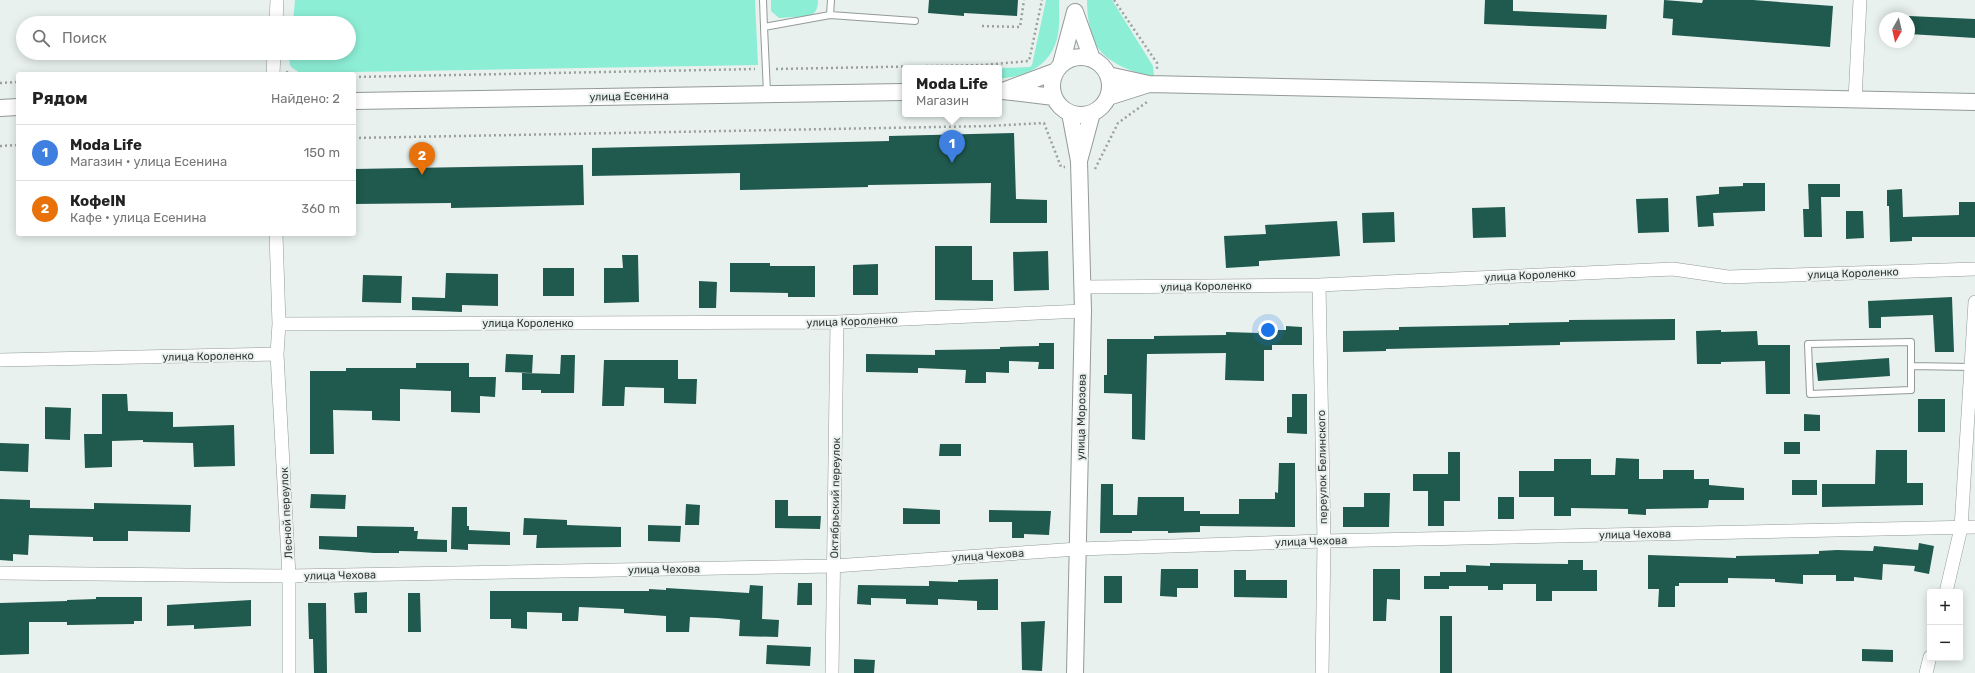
<!DOCTYPE html>
<html lang="ru">
<meta charset="utf-8">
<style>
body{margin:0;font-family:Rubik,sans-serif;background:#f6f6f6;color:#222}
.controls{position:absolute;right:12px;bottom:12px;display:grid;overflow:hidden;border-radius:4px;box-shadow:0 2px 10px #0003}
.controls button{width:36px;height:36px;display:grid;place-items:center;padding:0;border:0;border-bottom:1px solid #e0e0e0;background:#fff;color:#222;font:20px sans-serif}
.compass{position:absolute;left:1879px;top:12px;width:36px;height:36px;border-radius:50%;background:#fff;box-shadow:0 2px 10px #0003;rotate:188deg}
.you{position:absolute;left:1268px;top:330px;width:14px;height:14px;margin:-10px;border:3px solid #fff;border-radius:50%;background:#1a73e8;box-shadow:0 0 0 6px #1a73e833}
.badge{display:grid;place-items:center;width:26px;height:26px;border-radius:50%;background:#1a73e8;color:#fff;font-size:13px;font-weight:700}
.pin{position:absolute;translate:-50% -33px;filter:drop-shadow(0 1px 2px #0008)}
.pin::after{content:'';position:absolute;top:21px;width:14px;height:12px;background:inherit;clip-path:polygon(0 0,100% 0,50% 100%)}
.popup{position:absolute;left:902px;top:65px;width:100px;height:52px;box-sizing:border-box;display:grid;place-content:center;border-radius:4px;background:#fff;filter:drop-shadow(0 1px 3px #0005);font-size:13px;white-space:nowrap;color:#767676}
.popup b{font-size:15px;color:#222}
.popup::after{content:'';position:absolute;left:50%;top:100%;margin-left:-8px;border:8px solid transparent;border-top-color:#fff}
.list{margin:0;padding:0;list-style:none}
h2{display:flex;justify-content:space-between;align-items:center;height:52px;margin:0;padding:0 16px;font-size:17px}
h2 small{font-size:13px;font-weight:400;color:#767676}
.list li{display:grid;grid-template-columns:26px 1fr auto;gap:12px;align-items:center;box-sizing:border-box;height:56px;padding:0 16px;border-top:1px solid #e0e0e0}
.list b{display:block;font-size:15px;white-space:nowrap}
.list p{margin:0;font-size:13px;white-space:nowrap;color:#767676}
.list em{font-size:13px;font-style:normal;color:#767676}
.icon{flex:none;width:22px;height:22px;fill:none;stroke:currentColor;stroke-width:2;stroke-linecap:round;stroke-linejoin:round}
.map{position:relative;flex:none;width:1975px;height:673px;overflow:hidden}
.search{position:absolute;background:#fff;box-shadow:0 2px 10px #0003;left:16px;top:16px;width:340px;height:44px;display:flex;align-items:center;gap:10px;box-sizing:border-box;padding:0 14px;border-radius:22px;color:#767676;font-size:15px}
.panel{position:absolute;background:#fff;box-shadow:0 2px 10px #0003;left:16px;top:72px;width:340px;height:164px;border-radius:4px}
.map>svg:first-child{display:block}
.grass{fill:#8deed6}
.building{fill:#20594d}
.lines{fill:none;stroke-linecap:round;stroke-linejoin:round}
.service-casing{stroke:#939a98;stroke-width:8}
.minor-casing{stroke:#939a98;stroke-width:14}
.tertiary-casing{stroke:#939a98;stroke-width:18}
.path{stroke:#9aa09e;stroke-width:2.5;stroke-dasharray:2 3;stroke-linecap:butt}
.service{stroke:#fff;stroke-width:6}
.minor{stroke:#fff;stroke-width:13}
.tertiary{stroke:#fff;stroke-width:16}
.labels{text-anchor:middle;stroke-width:4;stroke-linejoin:round;paint-order:stroke}
.street-label{font-size:11px;fill:#353837;stroke:#e8f1ee}
</style>
<div class="map">
<svg width="1975" height="673" viewBox="0 0 1975 673">
<rect width="100%" height="100%" fill="#e8f1ee"/>
<path class="grass" d="M295,0H755L758,65L300,73C289,65 289,69 290,53H349V23H293Z
M771,0H818C818,7 817,12 810,16L779,18L771,11Z
M1046,0H1059C1059,11 1060,23 1058,34C1053,64 1027,78 999,78V68L1030,67L1032,65Z
M1087,0H1112L1153,66L1154,76C1135,74 1104,62 1095,43C1089,30 1087,14 1087,0Z"/>
<path class="building" d="M929,0H1018L1017,16L964,13V16L928,13Z
M1485,0H1513V11L1607,15L1606,29L1484,24Z
M1664,0L1702,3L1703,0H1753L1833,6L1830,47L1672,35L1673,19L1663,18Z
M1909,16L1975,19V38L1909,34Z
M1014,133L1016,199L1047,200V223H990L991,183L868,185V187L740,190V173L592,176V148L889,141V136Z
M583,165L584,205L451,208V203L354,204V169Z
M1743,183H1765V211L1713,213L1714,226L1698,227L1696,196L1719,194V187L1743,186Z
M1808,184H1840V197H1821L1822,237H1804L1803,209H1809Z
M1902,189L1903,217L1959,215V202H1975V237H1912V241L1890,242L1889,206H1887V190Z
M1668,198L1669,232L1638,233L1636,199Z
M1505,207L1506,237L1473,238L1472,208Z
M1846,211H1863L1864,238L1846,239Z
M1394,212L1395,242L1363,243L1362,213Z
M1337,221L1340,256L1259,261V266L1226,268L1224,236L1266,234L1265,225Z
M935,246H972V280H993V301L935,300Z
M1048,251L1049,290L1014,291L1013,252Z
M622,255H638L639,302L604,303V268H623Z
M730,263H770V266H815V297H788V293L730,292Z
M878,264V295H853V265Z
M543,268H574V296H543Z
M446,273L498,274V306L462,305V312L412,310V297L445,298Z
M363,275L402,276L401,303L362,302Z
M699,281L717,282L716,308H699Z
M1952,297L1954,352H1935L1933,315L1881,317V328H1869L1868,301Z
M1675,319V340L1560,342V345L1386,349V351L1343,352V331L1399,330V327L1509,325V323L1569,322V320Z
M1286,326L1302,327V345H1272V350H1264V381L1225,380L1226,353L1147,354L1145,440L1132,439V394L1104,393V375H1107V339H1154V336L1226,335V332L1258,333V330H1286Z
M1721,330V332L1757,331L1758,345H1790V394H1766L1765,361L1721,362V364H1697L1696,331Z
M1039,343H1054V369H1038L1039,362L1009,361V373L986,372V383H965L966,370L918,368V373L866,372V354L935,355V350L1000,349V347L1039,346Z
M506,354L533,355L532,373L505,372Z
M561,355H575L574,393H541V390H522V373L560,374Z
M1889,358L1890,376L1818,381L1816,363Z
M604,360H678V379H697L696,404L664,403V388L625,387L624,406H602Z
M416,363H469V377H496L495,397L480,396V413L451,412V391L400,389V421L372,420V411L333,410L334,454H310V371H346V368H416Z
M102,394H127L128,411L173,412V427L234,425L235,466L194,467L193,443L143,442V440L112,441V467L85,468L84,434H102Z
M1292,394H1307V434L1287,433V417H1292Z
M1918,399H1945V432H1918Z
M45,407L71,408L70,440L45,439Z
M1804,414L1820,415V431H1804Z
M1784,442H1800V454H1784Z
M0,443L29,444L28,472L0,471Z
M940,444H961V456H939Z
M1876,450H1907V483H1923V505L1822,507V484H1875Z
M1448,452H1460V501H1444V526H1428V491H1413V474H1448Z
M1616,458L1639,459V479H1663V470H1694V479H1709V485L1744,488V500H1709L1708,508L1646,509V515L1628,514V509L1571,508V516H1554V497H1519V471H1554V459H1591V475H1615Z
M1279,463H1295V527L1200,526V532L1168,533V531H1132V533H1100L1101,484H1113V515H1137L1138,497H1184V511H1200V514H1239V499H1275V492L1278,493Z
M1792,480H1817V495H1792Z
M1364,493H1390L1389,527H1343V507H1364Z
M311,494L346,495L345,509L310,508Z
M1498,497H1514V519H1498Z
M0,499L30,500V508L94,509V503L191,505L190,532L128,531V541H93V537L29,535L28,555L13,554V561L0,560Z
M775,500H788V516H821L820,529L775,528Z
M686,504L700,505L699,525H685Z
M452,507H467V526H469V530L510,532V545L468,544V550L451,549Z
M903,508L940,510V524H903Z
M989,510L1051,511L1049,535L1024,534V538H1012V522H989Z
M524,518L567,520V525L621,527V547L536,548L537,535H523Z
M648,525L681,526L680,542L648,541Z
M357,526L414,527V531H418L417,539L447,540V552L399,551V553H374L319,549V536L357,537Z
M1919,543L1934,546L1929,574L1914,571L1915,566L1883,564L1882,580L1854,577V581H1836V575H1803V584L1775,582V579L1728,578V583H1679V586H1675V607H1658L1659,589H1648V555L1736,558V556L1819,554V551L1837,550L1873,551L1874,546L1918,550Z
M1568,560H1583V570H1597V591H1552V601H1536V584H1503V590H1488V586H1449V589H1424V576H1440V572H1466V565L1490,566V563L1568,564Z
M1161,569H1198V588H1177V597L1160,596Z
M1373,569H1400V600L1387,599L1386,621H1373Z
M1234,570H1246V580H1287V598L1234,597Z
M1104,576H1122V603H1104Z
M998,579V610H977V601L938,599V605L906,604V599L871,598V605L857,604L858,585L929,586V581L958,582V580Z
M798,583H812V605H797Z
M750,585L763,586L762,619L779,620L778,637L739,636L740,620L717,618L690,617L689,632H666V616L624,613V609L579,607L578,621H562V613L527,612V629L511,628V619H490V591H649V589L666,590V588L749,593Z
M367,592V613H355L354,593Z
M408,593H420L421,632H408Z
M96,597H142V621H134V624L67,625V622H29V654L0,655V603L67,601V600L96,599Z
M251,600V626L194,629V625L167,626V605Z
M308,603H326L327,673H314L313,639H309Z
M1440,616H1452V673H1440Z
M1045,621L1042,671L1022,670L1021,622Z
M767,645L811,647L810,666L766,664Z
M1862,649L1893,650V662L1862,661Z
M854,659L875,660L874,673H854Z"/>
<g class="lines">
<g class="service-casing">
<path id="service" d="M763,0L764,27
M830,15L915,21
M767,93L764,27L830,15L831,0
M1911,366V390L1810,394L1808,344L1911,342V366L1971,367"/>
</g>
<g class="minor-casing">
<path id="minor" d="M276,23L277,0
M273,74L274,53
M1855,100L1860,0
M276,234L279,324
M1319,285L1324,541L1322,673
M1083,287L1319,285L1673,269L1728,277L1975,269
M0,360L277,354
M0,573L289,576L834,566L1078,549L1324,541L1975,527
M1946,592L1961,528L1975,302
M289,673V576L277,354L279,324L837,322L1083,311
M832,673L837,322
M1926,673L1930,657"/>
</g>
<g class="tertiary-casing">
<path id="tertiary" d="M1052 86a29 29 0 1 1 58 0a29 29 0 1 1-58 0Z
M1061,64L1075,12L1092,59
M1108,75L1149,84L1108,97
M1149,84L1975,102
M1054,97L1003,91L1054,72
M354,101L905,92
M0,108L18,107
M1070,113L1079,161L1092,113
M1075,673L1083,311L1079,161"/>
</g>
<path class="path" d="M1114,0L1157,63V69
M982,26L1020,27L1024,0
M776,69L983,65L1029,61L1042,0
M286,72L293,74
M354,77L755,69
M0,83L18,82
M354,138L989,126L1044,123L1061,167H1065
M0,146L18,145
M1095,169L1118,123L1147,102"/>
<use href="#service" class="service"/>
<use href="#minor" class="minor"/>
<use href="#tertiary" class="tertiary"/>
</g>
<g class="labels">
<g class="street-label">
<text transform="translate(629 96) rotate(-1)" y="4">улица Есенина</text>
<text transform="translate(1853 273) rotate(-2)" y="4">улица Короленко</text>
<text transform="translate(1530 275) rotate(-3)" y="4">улица Короленко</text>
<text transform="translate(1206 286) rotate(-1)" y="4">улица Короленко</text>
<text transform="translate(852 321) rotate(-2)" y="4">улица Короленко</text>
<text x="528" y="327">улица Короленко</text>
<text transform="translate(208 356) rotate(-1)" y="4">улица Короленко</text>
<text transform="translate(1081 417) rotate(-89)" y="4">улица Морозова</text>
<text transform="translate(1322 467) rotate(-91)" y="4">переулок Белинского</text>
<text transform="translate(835 498) rotate(-89)" y="4">Октябрьский переулок</text>
<text transform="translate(286 513) rotate(-93)" y="4">Лесной переулок</text>
<text transform="translate(1635 534) rotate(-1)" y="4">улица Чехова</text>
<text transform="translate(1311 541) rotate(-2)" y="4">улица Чехова</text>
<text transform="translate(988 555) rotate(-4)" y="4">улица Чехова</text>
<text transform="translate(664 569) rotate(-1)" y="4">улица Чехова</text>
<text transform="translate(340 575) rotate(-1)" y="4">улица Чехова</text>
</g>
</g>
</svg>
<div class="controls">
<button>+</button>
<button>−</button>
</div>
<svg class="compass" viewBox="-18 -18 36 36"><path d="M0-13l5 13h-10z" fill="#e53935"/><path d="M0 13l5-13h-10z" fill="#767676"/></svg>
<div class="you"></div>
<div class="pin badge" style="left:952px;top:163px;background:#3f7fe0">1</div>
<div class="popup"><b>Moda Life</b>Магазин</div>
<div class="pin badge" style="left:422px;top:175px;background:#e8710a">2</div>
<div class="search"><svg class="icon" aria-label="search" viewBox="0 0 24 24"><circle cx="10" cy="10" r="6"/><path d="M15 15l6 6"/></svg>Поиск</div>
<section class="panel">
<h2>Рядом<small>Найдено: 2</small></h2>
<ul class="list">
<li><span class="badge" style="background:#3f7fe0">1</span><div><b>Moda Life</b><p>Магазин · улица Есенина</p></div><em>150 m</em></li>
<li><span class="badge" style="background:#e8710a">2</span><div><b>КофеIN</b><p>Кафе · улица Есенина</p></div><em>360 m</em></li>
</ul>
</section>
</div>
